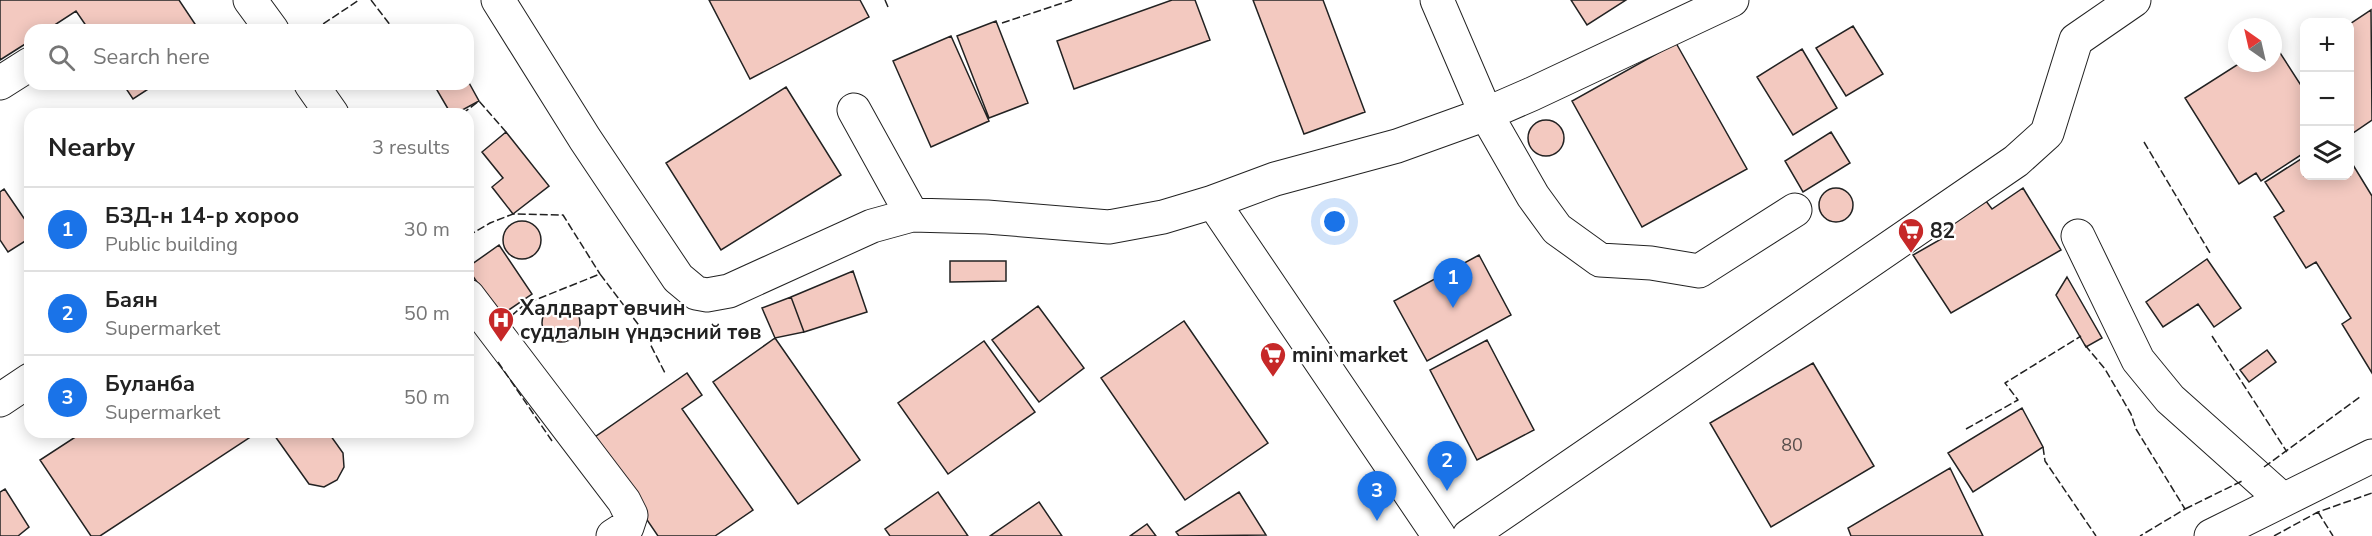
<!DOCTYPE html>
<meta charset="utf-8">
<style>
body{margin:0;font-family:"Nunito Sans",sans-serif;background:#f2f2f2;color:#222}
.controls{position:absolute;right:18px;top:18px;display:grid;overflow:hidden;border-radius:12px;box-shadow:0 3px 15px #0003}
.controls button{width:54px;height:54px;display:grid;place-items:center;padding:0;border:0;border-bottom:2px solid #e0e0e0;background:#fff;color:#222;font:30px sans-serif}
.compass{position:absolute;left:2228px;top:18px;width:54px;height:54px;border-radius:50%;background:#fff;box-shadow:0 3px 15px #0003;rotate:326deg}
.you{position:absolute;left:1335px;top:222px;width:21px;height:21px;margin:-15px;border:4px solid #fff;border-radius:50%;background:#1a73e8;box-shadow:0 0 0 9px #1a73e833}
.badge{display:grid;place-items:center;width:39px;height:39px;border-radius:50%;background:#1a73e8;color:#fff;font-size:20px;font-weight:700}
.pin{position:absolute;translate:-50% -50px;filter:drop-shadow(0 2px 3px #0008)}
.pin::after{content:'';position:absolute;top:32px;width:21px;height:18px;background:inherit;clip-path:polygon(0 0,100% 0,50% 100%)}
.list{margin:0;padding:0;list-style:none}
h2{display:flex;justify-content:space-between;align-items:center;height:78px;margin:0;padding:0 24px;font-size:26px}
h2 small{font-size:20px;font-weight:400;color:#767676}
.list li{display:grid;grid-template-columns:39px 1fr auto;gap:18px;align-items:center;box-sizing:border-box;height:84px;padding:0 24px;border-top:2px solid #e0e0e0}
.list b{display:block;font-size:22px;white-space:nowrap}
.list p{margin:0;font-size:20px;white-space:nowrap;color:#767676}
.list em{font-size:20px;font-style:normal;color:#767676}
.icon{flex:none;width:33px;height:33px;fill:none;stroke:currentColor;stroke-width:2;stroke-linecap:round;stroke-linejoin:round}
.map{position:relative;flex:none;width:2372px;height:536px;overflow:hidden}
.search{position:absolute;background:#fff;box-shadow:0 3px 15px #0003;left:24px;top:24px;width:450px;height:66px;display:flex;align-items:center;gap:15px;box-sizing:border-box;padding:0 21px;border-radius:18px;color:#767676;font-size:22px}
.panel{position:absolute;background:#fff;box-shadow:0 3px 15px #0003;left:24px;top:108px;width:450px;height:330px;border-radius:18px}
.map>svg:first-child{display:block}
.building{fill:#f3c9c0;stroke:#222;stroke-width:1.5}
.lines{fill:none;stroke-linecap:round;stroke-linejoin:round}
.minor-casing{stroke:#222;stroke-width:35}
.minor{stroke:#fff;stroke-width:33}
.fence{stroke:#222;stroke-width:1.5;stroke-dasharray:8 3;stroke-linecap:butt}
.labels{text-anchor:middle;stroke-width:4.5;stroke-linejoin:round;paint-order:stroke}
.number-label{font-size:18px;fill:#564c4a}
.poi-label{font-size:21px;font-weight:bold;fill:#222;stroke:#fff;text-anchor:start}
</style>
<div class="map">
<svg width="2372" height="536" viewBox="0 0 2372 536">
<rect width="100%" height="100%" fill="#fff"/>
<path class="building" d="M0,0H179L199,30H89L76,11L47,30H30V41L0,60Z
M709,0H860L869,17L750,79Z
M1172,0H1195L1210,40L1074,89L1057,41Z
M1253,0H1323L1365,112L1304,134Z
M1571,0H1626L1587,25Z
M2371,10L2372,120L2350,135V24Z
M996,21L1028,103L989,118L957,36Z
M1853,26L1883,74L1846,96L1816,48Z
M951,36L989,121L931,147L893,61Z
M2273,42L2304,90V153L2261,181L2256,173L2239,184L2185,98L2240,63H2273Z
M1676,43L1747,169L1642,227L1572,101Z
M1802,49L1837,108L1793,135L1757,77Z
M468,81L479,101L455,114H451L434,85L468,84Z
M123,84H156L133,99Z
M786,87L841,175L721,250L666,163Z
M1528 138a18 18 0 1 1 36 0a18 18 0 1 1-36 0Z
M506,132L549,186L513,214L492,187L503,178L482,152Z
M1831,132L1850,163L1803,192L1785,161Z
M2304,157V176H2350V160L2372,196V373L2342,324L2351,318L2316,262L2306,268L2274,217L2284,211L2265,182Z
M2023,188L2061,250L1951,313L1913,255L1950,234L1944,221L1983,197L1992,209Z
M1819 205a17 17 0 1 1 34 0a17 17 0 1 1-34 0Z
M4,189L30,227V238L8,252L0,240V192Z
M503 240a19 19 0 1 1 38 0a19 19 0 1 1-38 0Z
M499,245L532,294L500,316L468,269V267Z
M1479,255L1511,315L1427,361L1394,301Z
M2207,259L2241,308L2214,327L2198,304L2163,327L2146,302Z
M950,261H1006V281L950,282Z
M853,271L867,312L804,332L791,297Z
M2067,277L2102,338L2086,347L2056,295Z
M791,297L804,332L775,338L762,308Z
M542 323a19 19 0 1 1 38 0a19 19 0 1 1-38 0Z
M1038,306L1084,368L1039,402L992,340Z
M1184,321L1268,443L1185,500L1101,378Z
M775,338L860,460L798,504L713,382Z
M1487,340L1534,430L1477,460L1430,370Z
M984,341L1035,412L948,474L898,403Z
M2267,350L2276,362L2249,382L2240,370Z
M1813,363L1874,466L1771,527L1710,423Z
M687,373L702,395L682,409L753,510L715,536H658L592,439Z
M2022,408L2043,447L1973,492L1948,453Z
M83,432H258L100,536H91L40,460Z
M272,432H328L343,453L344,467L337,480L324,487L309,484Z
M1950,468L1983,536H1851L1848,528Z
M5,489L29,527L18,536H0V492Z
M938,492L968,536H890L885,529Z
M1239,492L1266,535L1179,536L1176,532Z
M1039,502L1062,536H990Z
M1147,524L1156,536H1130Z"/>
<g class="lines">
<g class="minor-casing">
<path id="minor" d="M250,0L272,30
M498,0L585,139L678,278L696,293L707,295L729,291L872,226L912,215L987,217L1109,227L1163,217L1213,202L1439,536
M1437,0L1486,114L1533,196L1557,229L1600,260L1651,263L1699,271L1795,210
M0,83L30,64
M311,84L332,114
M854,110L912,215
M1213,202L1275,179L1397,146L1486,114L1532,94L1732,0
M2078,236L2138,360L2170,399L2283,500
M468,296L624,501L631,515L627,527L613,536
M0,400L30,380
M1469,536L2016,161L2047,133L2076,40L2134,0
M2211,536L2372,456"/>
</g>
<use href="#minor" class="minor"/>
<path class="fence" d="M371,0L394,30
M885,0L888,7
M1002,23L1072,0
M314,30L359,0
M462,114L479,101L506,132
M2144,142L2210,253
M468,236L490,223L513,214L563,215L600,274
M503,323L525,304L600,274L644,332L665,373
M2212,336L2287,452
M2085,345L2105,369L2131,414L2136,429L2185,509L2140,536
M498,362L552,441
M1966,429L2018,400L2005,383L2081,336
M2043,447L2045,461L2096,536
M2264,467L2360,397
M2185,509L2244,480
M2318,512L2333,536
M2274,536L2318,512L2372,493"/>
</g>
<defs>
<g id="supermarket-pin" transform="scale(1.35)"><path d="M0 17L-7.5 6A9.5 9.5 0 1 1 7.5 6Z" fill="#c62828" stroke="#fff"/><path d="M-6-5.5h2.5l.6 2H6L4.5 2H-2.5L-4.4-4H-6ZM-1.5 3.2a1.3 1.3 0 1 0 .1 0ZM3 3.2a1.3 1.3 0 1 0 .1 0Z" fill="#fff"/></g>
<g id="hospital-pin" transform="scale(1.35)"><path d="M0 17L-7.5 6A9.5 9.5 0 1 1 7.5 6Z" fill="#c62828" stroke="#fff"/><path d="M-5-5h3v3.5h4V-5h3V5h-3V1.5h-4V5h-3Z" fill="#fff"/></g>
</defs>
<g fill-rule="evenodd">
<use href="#supermarket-pin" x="1911" y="231"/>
<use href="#hospital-pin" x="501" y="320"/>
<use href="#supermarket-pin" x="1273" y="355"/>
</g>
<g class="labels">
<g class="number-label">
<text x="1792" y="451">80</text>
</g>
<g class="poi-label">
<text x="1930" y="238">82</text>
<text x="520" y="315">Халдварт өвчин<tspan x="520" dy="24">судлалын үндэсний төв</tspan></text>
<text x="1292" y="362">mini market</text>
</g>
</g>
</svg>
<div class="controls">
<button>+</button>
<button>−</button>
<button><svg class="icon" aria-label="layers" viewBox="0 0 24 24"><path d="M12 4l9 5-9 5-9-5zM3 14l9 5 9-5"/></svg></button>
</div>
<svg class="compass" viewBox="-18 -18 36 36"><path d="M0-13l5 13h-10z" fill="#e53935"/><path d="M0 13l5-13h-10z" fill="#767676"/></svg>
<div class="you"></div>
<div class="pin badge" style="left:1453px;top:308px">1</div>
<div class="pin badge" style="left:1447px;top:491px">2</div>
<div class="pin badge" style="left:1377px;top:521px">3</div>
<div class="search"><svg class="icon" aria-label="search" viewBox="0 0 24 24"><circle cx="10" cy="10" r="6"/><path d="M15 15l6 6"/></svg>Search here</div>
<section class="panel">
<h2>Nearby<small>3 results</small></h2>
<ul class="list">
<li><span class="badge">1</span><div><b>БЗД-н 14-р хороо</b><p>Public building</p></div><em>30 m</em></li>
<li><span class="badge">2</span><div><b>Баян</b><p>Supermarket</p></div><em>50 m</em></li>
<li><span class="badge">3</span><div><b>Буланба</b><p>Supermarket</p></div><em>50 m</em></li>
</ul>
</section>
</div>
